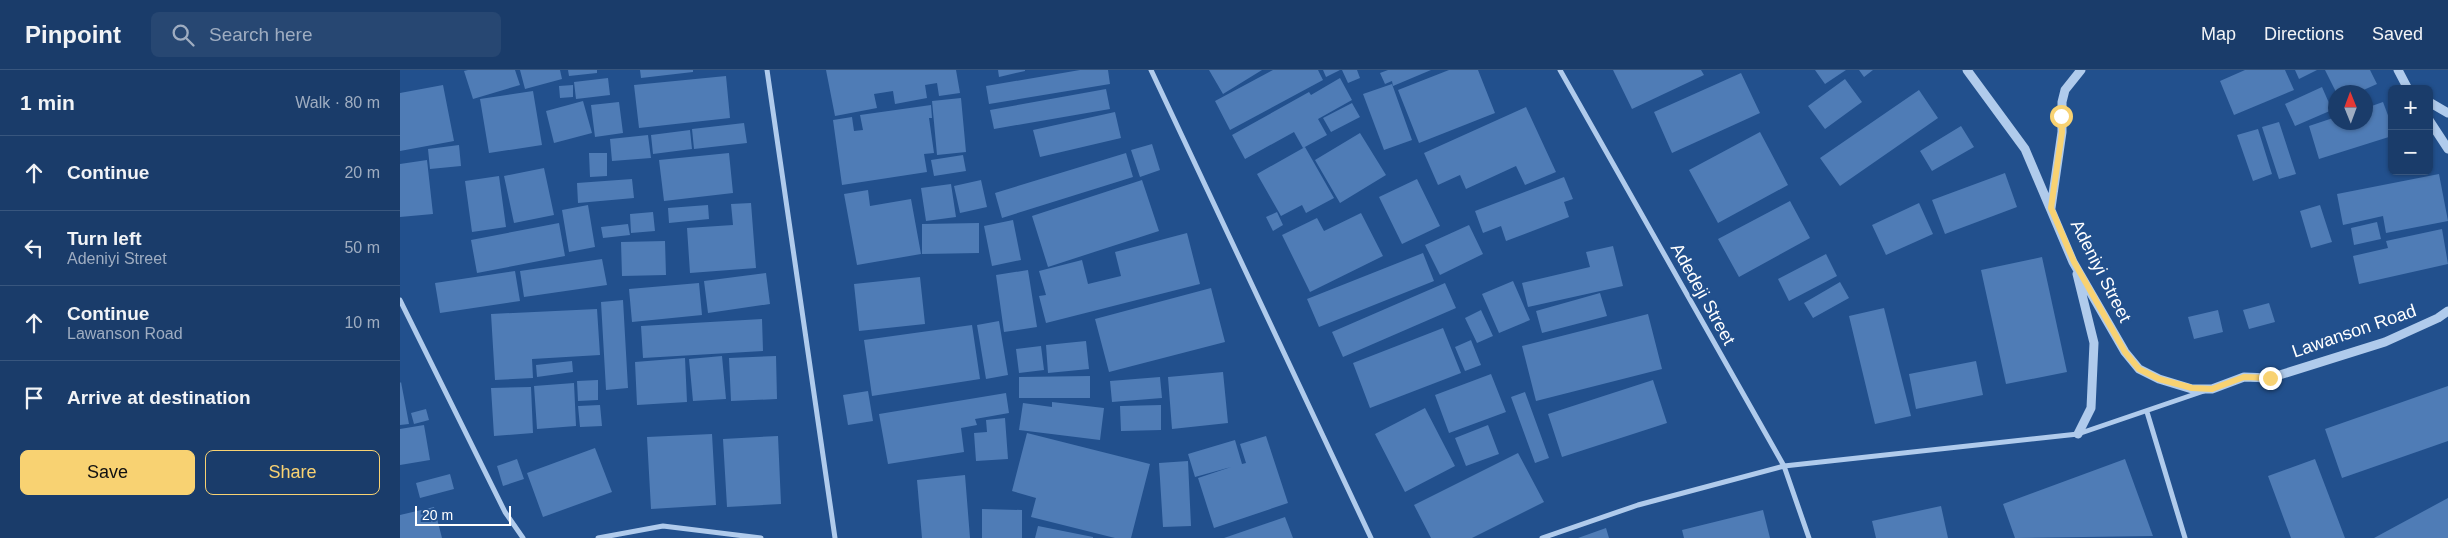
<!DOCTYPE html>
<meta charset="utf-8">
<style>
body{margin:0;font-family:Arial,sans-serif;background:#274772;color:#f1f3f6}
.controls{position:absolute;right:15px;top:15px;display:grid;overflow:hidden;border-radius:8px;box-shadow:0 1px 4px #0004}
.controls button{width:45px;height:45px;display:grid;place-items:center;padding:0;border:0;border-bottom:1px solid #38567e;background:#1a3c6a;color:#f1f3f6;font:25px sans-serif}
.compass{position:absolute;left:1928px;top:15px;width:45px;height:45px;border-radius:50%;background:#1a3c6a;box-shadow:0 1px 4px #0004;rotate:359deg}
.scale{position:absolute;left:15px;bottom:12px;width:96px;box-sizing:border-box;padding-left:5px;border:2px solid #fff;border-top:0;font-size:14px;line-height:18px;white-space:nowrap;color:#fff;-webkit-text-stroke:4px #22508d;paint-order:stroke}
.stop{position:absolute;width:15px;height:15px;margin:-11px;border:4px solid #f8d272;border-radius:50%;background:#fff}
.stop.end{background:#f8d272;border-color:#fff;box-shadow:0 1px 5px #0008}
.list{margin:0;padding:0;list-style:none}
h2{display:flex;justify-content:space-between;align-items:center;height:65px;margin:0;padding:0 20px;font-size:21px}
h2 small{font-size:16px;font-weight:400;color:#9fadc1}
.list li{display:grid;grid-template-columns:32px 1fr auto;gap:15px;align-items:center;box-sizing:border-box;height:75px;padding:0 20px;border-top:1px solid #38567e}
.list b{display:block;font-size:19px;white-space:nowrap}
.list p{margin:0;font-size:16px;white-space:nowrap;color:#9fadc1}
.list em{font-size:16px;font-style:normal;color:#9fadc1}
.actions{display:flex;gap:10px;padding:15px 20px}
.actions a{flex:1;padding:11px 0;border:1px solid #f8d272;border-radius:8px;text-align:center;font-size:18px;color:#f8d272}
.actions .main{background:#f8d272;color:#111}
.icon{flex:none;width:28px;height:28px;fill:none;stroke:currentColor;stroke-width:2;stroke-linecap:round;stroke-linejoin:round}
.map{position:relative;flex:none;width:2048px;height:468px;overflow:hidden}
header{display:flex;align-items:center;gap:30px;box-sizing:border-box;height:70px;padding:0 25px;background:#1a3c6a;border-bottom:1px solid #38567e}
header strong{font-size:24px}
nav{display:flex;gap:28px;margin-inline-start:auto;font-size:18px}
.search{width:350px;height:45px;background:#274772;display:flex;align-items:center;gap:12px;box-sizing:border-box;padding:0 18px;border-radius:8px;color:#9fadc1;font-size:19px}
main{display:flex}
aside{flex:1;background:#1a3c6a}
.map>svg:first-child{display:block}
.building{fill:#4f7cb6}
.lines{fill:none;stroke-linecap:round;stroke-linejoin:round}
.minor{stroke:#b0cbec;stroke-width:5}
.tertiary{stroke:#b0cbec;stroke-width:9}
.route{stroke:#f8d272;stroke-width:6}
.labels{text-anchor:middle;stroke-width:5;stroke-linejoin:round;paint-order:stroke}
.street-label{font-size:18px;fill:#fff;stroke:#22508d}
</style>
<header>
<strong>Pinpoint</strong>
<div class="search"><svg class="icon" aria-label="search" viewBox="0 0 24 24"><circle cx="10" cy="10" r="6"/><path d="M15 15l6 6"/></svg>Search here</div>
<nav><a>Map</a><a>Directions</a><a>Saved</a></nav>
</header>
<main>
<aside>
<h2>1 min<small>Walk · 80 m</small></h2>
<ul class="list">
<li><svg class="icon" aria-label="ahead" viewBox="0 0 24 24"><path d="M12 20V5M6 11l6-6 6 6"/></svg><div><b>Continue</b></div><em>20 m</em></li>
<li><svg class="icon" aria-label="left" viewBox="0 0 24 24"><path d="M17 20v-9H6M10 6l-5 5 5 5"/></svg><div><b>Turn left</b><p>Adeniyi Street</p></div><em>50 m</em></li>
<li><svg class="icon" aria-label="ahead" viewBox="0 0 24 24"><path d="M12 20V5M6 11l6-6 6 6"/></svg><div><b>Continue</b><p>Lawanson Road</p></div><em>10 m</em></li>
<li><svg class="icon" aria-label="arrive" viewBox="0 0 24 24"><path d="M6 21V4h12l-3 4 3 4H6"/></svg><div><b>Arrive at destination</b></div></li>
</ul>
<div class="actions"><a class="main">Save</a><a>Share</a></div>
</aside>
<div class="map">
<svg width="2048" height="468" viewBox="0 0 2048 468">
<rect width="100%" height="100%" fill="#22508d"/>
<path class="building" d="M68,0H115L120,15L73,29L64,1Z
M120,0H160L162,9L125,19Z
M168,0H197V3L169,6Z
M240,0H293V2L241,8Z
M426,0H556L560,23L539,26L537,13L525,15L527,28L495,34L493,21L474,24L477,38L435,46Z
M598,0H625V1L599,7Z
M680,0H708L710,14L589,34L586,16Z
M809,0H862L823,24Z
M873,0H918L923,10L830,60L815,31Z
M923,0H940L926,7Z
M942,0H957L960,8L948,13Z
M988,0H1031L993,16L992,11L985,14L980,3Z
M1049,0H1078L1095,43L1019,73L998,20Z
M1213,0H1301L1304,5L1232,39Z
M1415,0H1446L1425,14Z
M1459,0H1473L1464,7Z
M1845,0H1885L1894,20L1834,45L1820,11Z
M1895,0H1917L1899,9Z
M1925,0H1970L1977,14L1959,22H1936Z
M1341,3L1360,43L1272,83L1254,42Z
M326,6L330,48L239,58L234,15Z
M208,8L210,25L176,29L174,12Z
M940,8L952,30L918,49L927,65L903,78L894,62L845,89L832,65L909,22L911,25Z
M1445,9L1462,32L1425,59L1408,36Z
M992,14L1012,70L984,80L963,24Z
M43,15L54,71L0,81V23Z
M173,15V27L160,28L159,16Z
M1922,17L1932,40L1895,56L1885,34Z
M706,19L710,39L594,59L590,40Z
M1519,20L1538,48L1440,116L1420,88Z
M133,21L142,75L89,83L80,29Z
M561,28L566,82L537,85L532,31Z
M183,31L192,63L154,73L146,41Z
M219,32L223,63L195,67L191,35Z
M1983,32L1992,56V66L1919,89L1909,56L1936,47V52H1966V38Z
M952,33L960,47L931,62L923,48Z
M531,35L532,48H529L534,83L524,84L527,102L442,115L433,50L452,47L454,61L463,60L460,45Z
M1126,37L1156,102L1125,115L1116,96L1066,119L1060,105L1038,115L1024,83Z
M715,42L721,68L640,87L633,60Z
M1879,52L1896,104L1879,109L1862,57Z
M344,53L347,73L294,79L292,59Z
M1561,56L1574,77L1532,101L1520,81Z
M1858,59L1872,104L1853,111L1837,65Z
M290,60L292,79L253,84L251,65Z
M1360,62L1388,115L1318,153L1289,100Z
M960,63L986,105L940,133L915,90Z
M248,65L251,88L212,91L210,69Z
M752,74L760,100L740,107L731,80Z
M59,75L61,96L30,99L28,79Z
M905,77L934,128L906,143L902,135L881,146L857,104Z
M189,83H207V106L190,107Z
M329,83L333,123L264,131L259,90Z
M726,83L733,107L602,148L595,123Z
M563,85L566,101L534,106L531,90Z
M27,90L33,144L0,147V94Z
M144,98L154,145L114,153L104,106Z
M1605,103L1617,137L1545,164L1532,130Z
M2039,104L2048,151L1986,163L1983,146L1943,155L1937,124Z
M99,106L106,157L72,162L65,111Z
M1164,107L1173,129L1164,132L1169,147L1106,171L1101,156L1083,163L1075,141Z
M232,109L234,128L178,133L177,113Z
M1017,109L1040,156L1002,174L979,127Z
M581,110L587,137L560,143L554,116Z
M742,110L759,161L648,197L632,146Z
M551,114L556,147L526,151L521,118Z
M468,120L470,136L511,129L521,184L457,195L444,124Z
M1390,131L1410,168L1339,207L1318,169Z
M351,133L356,198L290,203L287,158L333,155L331,134Z
M1519,133L1533,164L1486,185L1472,155Z
M188,135L195,177L169,182L162,140Z
M308,135L309,149L269,153L268,138Z
M1920,135L1932,172L1911,178L1900,141Z
M253,142L255,161L231,163L230,144Z
M877,142L883,155L873,161L866,147Z
M961,143L983,186L910,222L882,165L917,148L924,161Z
M613,150L621,190L592,196L584,156Z
M1977,152L1981,169L1954,175L1951,158Z
M159,153L165,186L77,203L71,170Z
M579,153V183L522,184V154Z
M228,154L230,165L203,168L201,157Z
M1069,155L1083,184L1040,205L1025,175Z
M2042,159L2048,194L1959,214L1953,186L1988,178L1986,171Z
M787,163L800,214L646,253L639,226L646,225L639,201L682,190L688,214L721,206L715,182Z
M265,171L266,205L222,206L221,172Z
M1213,176L1223,216L1128,237L1122,213L1190,197L1186,182Z
M1023,183L1034,211L919,257L907,229Z
M1426,184L1437,206L1389,231L1378,209Z
M1642,187L1667,302L1606,314L1581,200Z
M202,189L207,215L124,227L120,201Z
M628,200L637,257L604,262L596,205Z
M115,201L120,231L40,243L35,213Z
M366,203L370,234L308,243L304,211Z
M520,207L525,254L459,261L454,214Z
M1113,211L1130,250L1099,263L1082,224Z
M1440,212L1449,228L1413,248L1404,233Z
M299,213L302,245L232,252L229,219Z
M1045,213L1056,238L943,287L932,262Z
M811,218L825,272L709,302L695,249Z
M1200,223L1207,246L1142,263L1136,241Z
M223,230L228,318L206,320L201,232Z
M1869,233L1875,252L1849,259L1843,240Z
M1484,238L1511,346L1475,354L1449,246Z
M197,239L200,285L132,289L133,308L95,310L91,244Z
M1081,240L1093,266L1077,273L1065,248Z
M1818,240L1823,262L1794,269L1788,247Z
M1248,244L1262,299L1136,331L1122,276Z
M362,249L363,281L243,288L241,256Z
M599,251L608,305L586,309L577,255Z
M572,255L580,309L472,326L464,270Z
M1043,258L1061,303L970,338L953,293Z
M1071,270L1081,295L1065,301L1055,277Z
M686,271L689,299L648,303L646,275Z
M641,276L644,300L619,303L616,279Z
M322,286L326,329L293,331L289,289Z
M376,286L377,329L331,331L329,288Z
M285,288L287,332L237,335L235,292Z
M172,291L173,302L137,307L136,295Z
M1576,291L1583,325L1516,339L1509,304Z
M823,302L828,353L772,359L768,307Z
M1091,304L1106,342L1049,363L1035,325Z
M690,306V328H619V307Z
M760,307L762,328L712,332L710,311Z
M198,310V330L178,331L177,311Z
M1253,310L1267,353L1162,387L1148,344Z
M1,312L9,354L0,355V313Z
M174,313L176,356L137,359L134,316Z
M2048,316V371L1942,408L1925,359Z
M131,317L133,363L94,366L91,318Z
M468,321L473,351L448,355L443,325Z
M1125,322L1149,388L1135,393L1111,327Z
M606,323L609,343L575,349L577,355L561,358L564,382L488,394L479,344Z
M652,332L704,338L700,370L619,360L623,333L652,337Z
M200,335L202,356L180,357L178,336Z
M761,335V360L721,361L720,336Z
M1025,338L1055,396L1005,422L975,364Z
M26,339L29,350L14,354L11,343Z
M605,348L608,389L576,391L574,363L587,362L586,350Z
M24,355L30,390L0,395V359Z
M1088,355L1099,384L1066,396L1055,368Z
M627,363L750,394L731,468H715L631,447L636,428L612,421Z
M312,364L316,435L251,439L247,367Z
M378,366L381,434L327,437L323,369Z
M866,366L888,433L814,458L798,408L831,397L795,407L788,384L835,370L842,394L846,393L840,374Z
M195,378L212,422L143,447L127,403Z
M1118,383L1144,432L1072,468H1031L1014,435Z
M117,389L124,409L103,416L97,396Z
M1725,389L1753,466L1615,468L1603,434Z
M1915,389L1945,468H1891L1868,406Z
M788,391L791,456L763,457L759,393Z
M50,404L54,419L20,428L16,413Z
M565,405L570,468H522L517,410Z
M2048,428V468H1974Z
M1541,436L1548,468H1476L1472,451Z
M34,437L42,468H0V445Z
M582,439L622,440V468H582Z
M1363,440L1370,468H1284L1282,460Z
M885,447L893,468H824Z
M638,456L693,467V468H635Z
M1206,458L1209,468H1178Z"/>
<g class="lines">
<path class="minor" d="M367,0L435,468
M751,0L971,468
M1160,0L1384,396L1409,468
M0,230L105,442L123,468
M1747,342L1785,468
M198,468L263,456L361,468
M1142,468L1238,435L1384,396L1678,364L1804,321"/>
<path class="tertiary" d="M1567,0L1625,79L1673,192L1725,282L1739,299L1759,309L1792,319H1812L1844,307L1870,308L1985,272L2038,248L2048,241
M1998,0L2008,19
M2029,32L2048,43
M2029,50L2048,79
M1651,138L1662,62V32L1665,20L1681,0
M1677,204L1694,273L1691,338L1678,364"/>
</g>
<g class="lines">
<path class="route" d="M1661,46L1662,62L1651,138L1674,192L1725,282L1739,299L1759,309L1792,318L1812,319L1844,307L1870,308"/>
</g>
<g class="labels">
<g class="street-label">
<text transform="translate(1701 201) rotate(63)" y="6">Adeniyi Street</text>
<text transform="translate(1303 224) rotate(61)" y="6">Adedeji Street</text>
<text transform="translate(1954 261) rotate(-19)" y="6">Lawanson Road</text>
</g>
</g>
</svg>
<div class="controls">
<button>+</button>
<button>−</button>
</div>
<svg class="compass" viewBox="-18 -18 36 36"><path d="M0-13l5 13h-10z" fill="#e53935"/><path d="M0 13l5-13h-10z" fill="#9fadc1"/></svg>
<div class="scale">20 m</div>
<div class="stop" style="left:1661px;top:46px"></div>
<div class="stop end" style="left:1870px;top:308px"></div>
</div>
</main>
